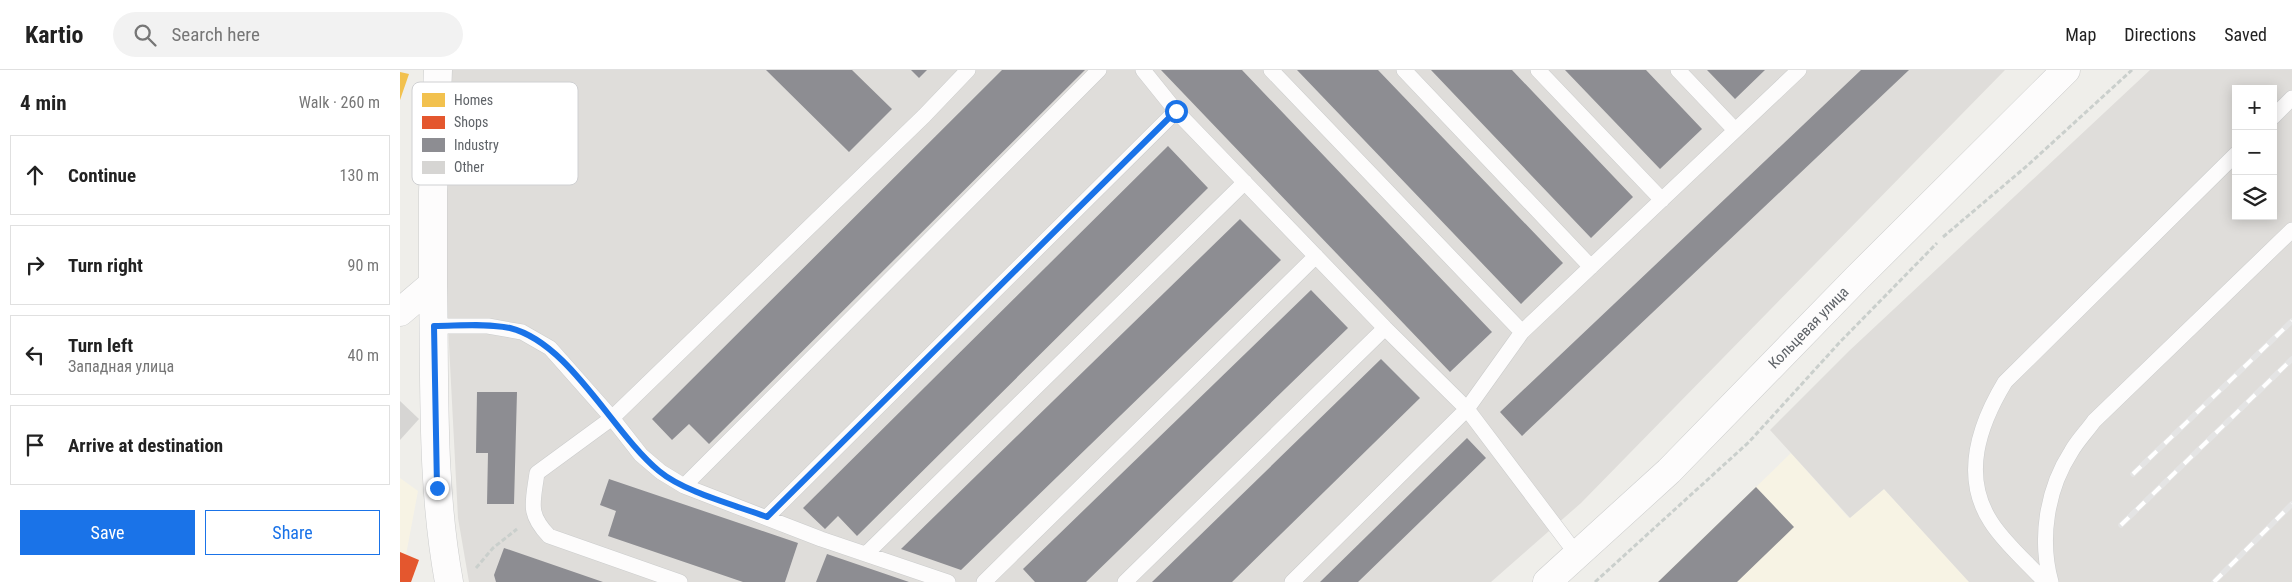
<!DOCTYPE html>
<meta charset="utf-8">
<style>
body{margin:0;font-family:"Roboto Condensed",sans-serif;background:#f2f2f2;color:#222}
.controls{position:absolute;right:15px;top:15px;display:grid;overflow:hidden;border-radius:0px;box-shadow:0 2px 12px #0003}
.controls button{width:45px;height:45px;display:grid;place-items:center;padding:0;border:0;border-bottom:1px solid #e0e0e0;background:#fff;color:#222;font:25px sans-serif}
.stop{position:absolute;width:15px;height:15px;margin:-11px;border:4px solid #1a73e8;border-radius:50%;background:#fff}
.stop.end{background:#1a73e8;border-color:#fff;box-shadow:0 1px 5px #0008}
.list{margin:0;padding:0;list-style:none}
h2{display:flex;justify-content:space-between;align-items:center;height:65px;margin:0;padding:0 20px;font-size:21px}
h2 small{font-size:16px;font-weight:400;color:#767676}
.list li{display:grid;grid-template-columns:32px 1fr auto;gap:15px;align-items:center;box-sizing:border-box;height:80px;margin:0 10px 10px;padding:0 10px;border:1px solid #e0e0e0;border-radius:0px}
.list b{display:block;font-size:19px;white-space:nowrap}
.list p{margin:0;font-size:16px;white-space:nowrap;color:#767676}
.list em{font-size:16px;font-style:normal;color:#767676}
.actions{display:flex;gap:10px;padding:15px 20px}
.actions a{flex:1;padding:11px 0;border:1px solid #1a73e8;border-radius:0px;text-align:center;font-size:18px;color:#1a73e8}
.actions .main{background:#1a73e8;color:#fff}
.icon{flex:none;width:28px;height:28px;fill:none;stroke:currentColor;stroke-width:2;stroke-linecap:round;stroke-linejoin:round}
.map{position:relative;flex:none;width:1892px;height:512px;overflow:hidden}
header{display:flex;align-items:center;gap:30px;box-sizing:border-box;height:70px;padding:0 25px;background:#fff;border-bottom:1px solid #e0e0e0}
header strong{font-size:24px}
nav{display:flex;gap:28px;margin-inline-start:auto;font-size:18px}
.search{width:350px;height:45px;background:#f2f2f2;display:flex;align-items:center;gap:12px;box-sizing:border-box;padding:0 18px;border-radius:28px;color:#767676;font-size:19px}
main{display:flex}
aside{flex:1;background:#fff}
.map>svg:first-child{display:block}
.commercial{fill:#f7f3e4}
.industrial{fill:#dfddda;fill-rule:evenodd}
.homes{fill:#f2c14e}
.shops{fill:#e4572e}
.industry{fill:#8d8d92}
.building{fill:#d6d5d3}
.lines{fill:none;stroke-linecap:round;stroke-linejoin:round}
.service-casing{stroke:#cbcccc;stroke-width:16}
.minor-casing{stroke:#cbcccc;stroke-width:29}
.tertiary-casing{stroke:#cbcccc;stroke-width:29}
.path{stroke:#cacfcc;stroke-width:3;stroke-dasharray:5 2.5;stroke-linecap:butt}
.service{stroke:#fdfcfc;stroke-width:15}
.minor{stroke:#fdfcfc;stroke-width:28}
.tertiary{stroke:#fdfcfc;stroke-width:28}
.rail-casing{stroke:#e4e4e4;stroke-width:5.5}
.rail{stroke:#fff;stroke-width:4;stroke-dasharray:11;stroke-linecap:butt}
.route{stroke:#1a73e8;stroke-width:6}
.labels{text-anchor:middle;stroke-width:5;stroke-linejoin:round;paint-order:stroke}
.street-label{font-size:15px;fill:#5f6368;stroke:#fff}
.key{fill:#fff;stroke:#cfd0d2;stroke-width:1}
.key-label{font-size:14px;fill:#5f6368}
</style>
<header>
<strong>Kartio</strong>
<div class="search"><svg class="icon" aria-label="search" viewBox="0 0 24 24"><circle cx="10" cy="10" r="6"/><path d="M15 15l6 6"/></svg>Search here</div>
<nav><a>Map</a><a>Directions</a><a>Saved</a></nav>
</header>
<main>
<aside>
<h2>4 min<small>Walk · 260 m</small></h2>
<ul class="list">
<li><svg class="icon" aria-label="ahead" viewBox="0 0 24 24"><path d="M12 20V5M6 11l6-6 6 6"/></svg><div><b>Continue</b></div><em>130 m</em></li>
<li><svg class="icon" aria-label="right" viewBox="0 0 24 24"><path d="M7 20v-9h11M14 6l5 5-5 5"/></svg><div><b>Turn right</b></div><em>90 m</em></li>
<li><svg class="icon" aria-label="left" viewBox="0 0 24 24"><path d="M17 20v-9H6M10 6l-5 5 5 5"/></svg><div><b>Turn left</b><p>Западная улица</p></div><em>40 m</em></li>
<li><svg class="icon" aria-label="arrive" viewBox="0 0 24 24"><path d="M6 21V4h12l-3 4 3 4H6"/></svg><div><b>Arrive at destination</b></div></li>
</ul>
<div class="actions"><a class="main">Save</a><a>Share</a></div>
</aside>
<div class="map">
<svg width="1892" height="512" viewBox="0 0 1892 512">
<rect width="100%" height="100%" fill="#efeeea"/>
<path class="commercial" d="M1391,383L1449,448L1484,419L1569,512H1258Z
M0,408L18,421L6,485L19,490L11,512H0Z"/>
<path class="industrial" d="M52,0H1605L1181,433L1091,512H69L58,448L47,236L46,98Z
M1750,0H1892V512H1569L1484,419L1450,448L1370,360L1449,281ZM1836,19H1873V146H1836Z"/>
<path class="homes" d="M0,2L9,4L0,30Z"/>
<path class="shops" d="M0,482L19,490L11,512H0Z"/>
<path class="industry" d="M366,0H452L492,39L449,82Z
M511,0H527L519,8Z
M602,0H685L309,374L289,354L272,370L252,349Z
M761,0H842L1092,262L1050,302Z
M897,0H978L1163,193L1121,234Z
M1031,0H1112L1233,127L1191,168Z
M1165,0H1246L1302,59L1260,99Z
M1307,0H1365L1335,29Z
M1461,0H1509L1122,366L1100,342Z
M768,76L808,118L457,466L438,446L425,459L403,438Z
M840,149L881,190L561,500L501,479Z
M911,220L948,258L686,512H635L623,499Z
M981,289L1020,328L832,512H752Z
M77,322H117L114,434H87L88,383H76Z
M1067,368L1086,388L958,512H920Z
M209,409L398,473L385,512H343L208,466L216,441L200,435Z
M1356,417L1394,457L1337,512H1258Z
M104,478L203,512H96L94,505Z
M427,484L509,512H416Z"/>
<path class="building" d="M0,331L19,349L0,370Z"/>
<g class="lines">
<g class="service-casing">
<path id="service" d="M743,0L776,41L985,258L1067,339L1178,486
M871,0L1122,262
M1004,0L1191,197
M1138,0L1262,130
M1278,0L1335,60
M1873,47L1892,28
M34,256H88L122,262L150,278L212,348L241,385L261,402L284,416L421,469L548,512
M284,416L699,0
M367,447L776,41
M466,484L845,112
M280,512L149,466C127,443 133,433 137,403L212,348L524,46L568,0
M584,512L916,186
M725,512L985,258
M892,512L1067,339L1122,262L1399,0
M1645,512C1628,493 1605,474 1591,452C1561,406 1579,355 1605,312L1836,84
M1651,512C1639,469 1647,419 1671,382C1677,371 1687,361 1694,351L1892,160"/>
</g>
<g class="minor-casing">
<path id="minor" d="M33,214C35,314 31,414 49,512
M0,242L33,214V122L38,0"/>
</g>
<g class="tertiary-casing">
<g id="tertiary">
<path id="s1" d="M1147,512L1269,401L1457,208L1666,0"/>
</g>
</g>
<path class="path" d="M1543,167L1628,95L1732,0
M76,498L93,478L117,459
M1195,512L1349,372L1440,272L1537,173"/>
<use href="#service" class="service"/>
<use href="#minor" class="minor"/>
<use href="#tertiary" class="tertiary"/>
<g class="rail-casing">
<path id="rail" d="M1733,404L1892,251
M1721,455L1892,289
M1814,512L1892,434"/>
</g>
<use href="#rail" class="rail"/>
</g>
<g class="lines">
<path class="route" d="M37,418L34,256C58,256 86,253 110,258C170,273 212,362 259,401C284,422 335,435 367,447L776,41"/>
</g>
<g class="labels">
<g class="street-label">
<text dy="5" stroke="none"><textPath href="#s1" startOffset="365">Кольцевая улица</textPath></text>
</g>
</g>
<rect x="12" y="12" width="166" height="103" rx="8" class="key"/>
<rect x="22" y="23" width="23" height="14" fill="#f2c14e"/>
<rect x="22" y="46" width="23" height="13" fill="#e4572e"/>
<rect x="22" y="68" width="23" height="14" fill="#8d8d92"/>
<rect x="22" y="91" width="23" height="13" fill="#d6d5d3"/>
<g class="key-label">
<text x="54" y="35">Homes</text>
<text x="54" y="57">Shops</text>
<text x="54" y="80">Industry</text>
<text x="54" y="102">Other</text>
</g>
</svg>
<div class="controls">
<button>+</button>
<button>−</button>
<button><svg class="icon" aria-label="layers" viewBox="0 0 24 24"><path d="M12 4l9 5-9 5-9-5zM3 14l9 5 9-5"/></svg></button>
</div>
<div class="stop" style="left:776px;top:41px"></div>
<div class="stop end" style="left:37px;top:418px"></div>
</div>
</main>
